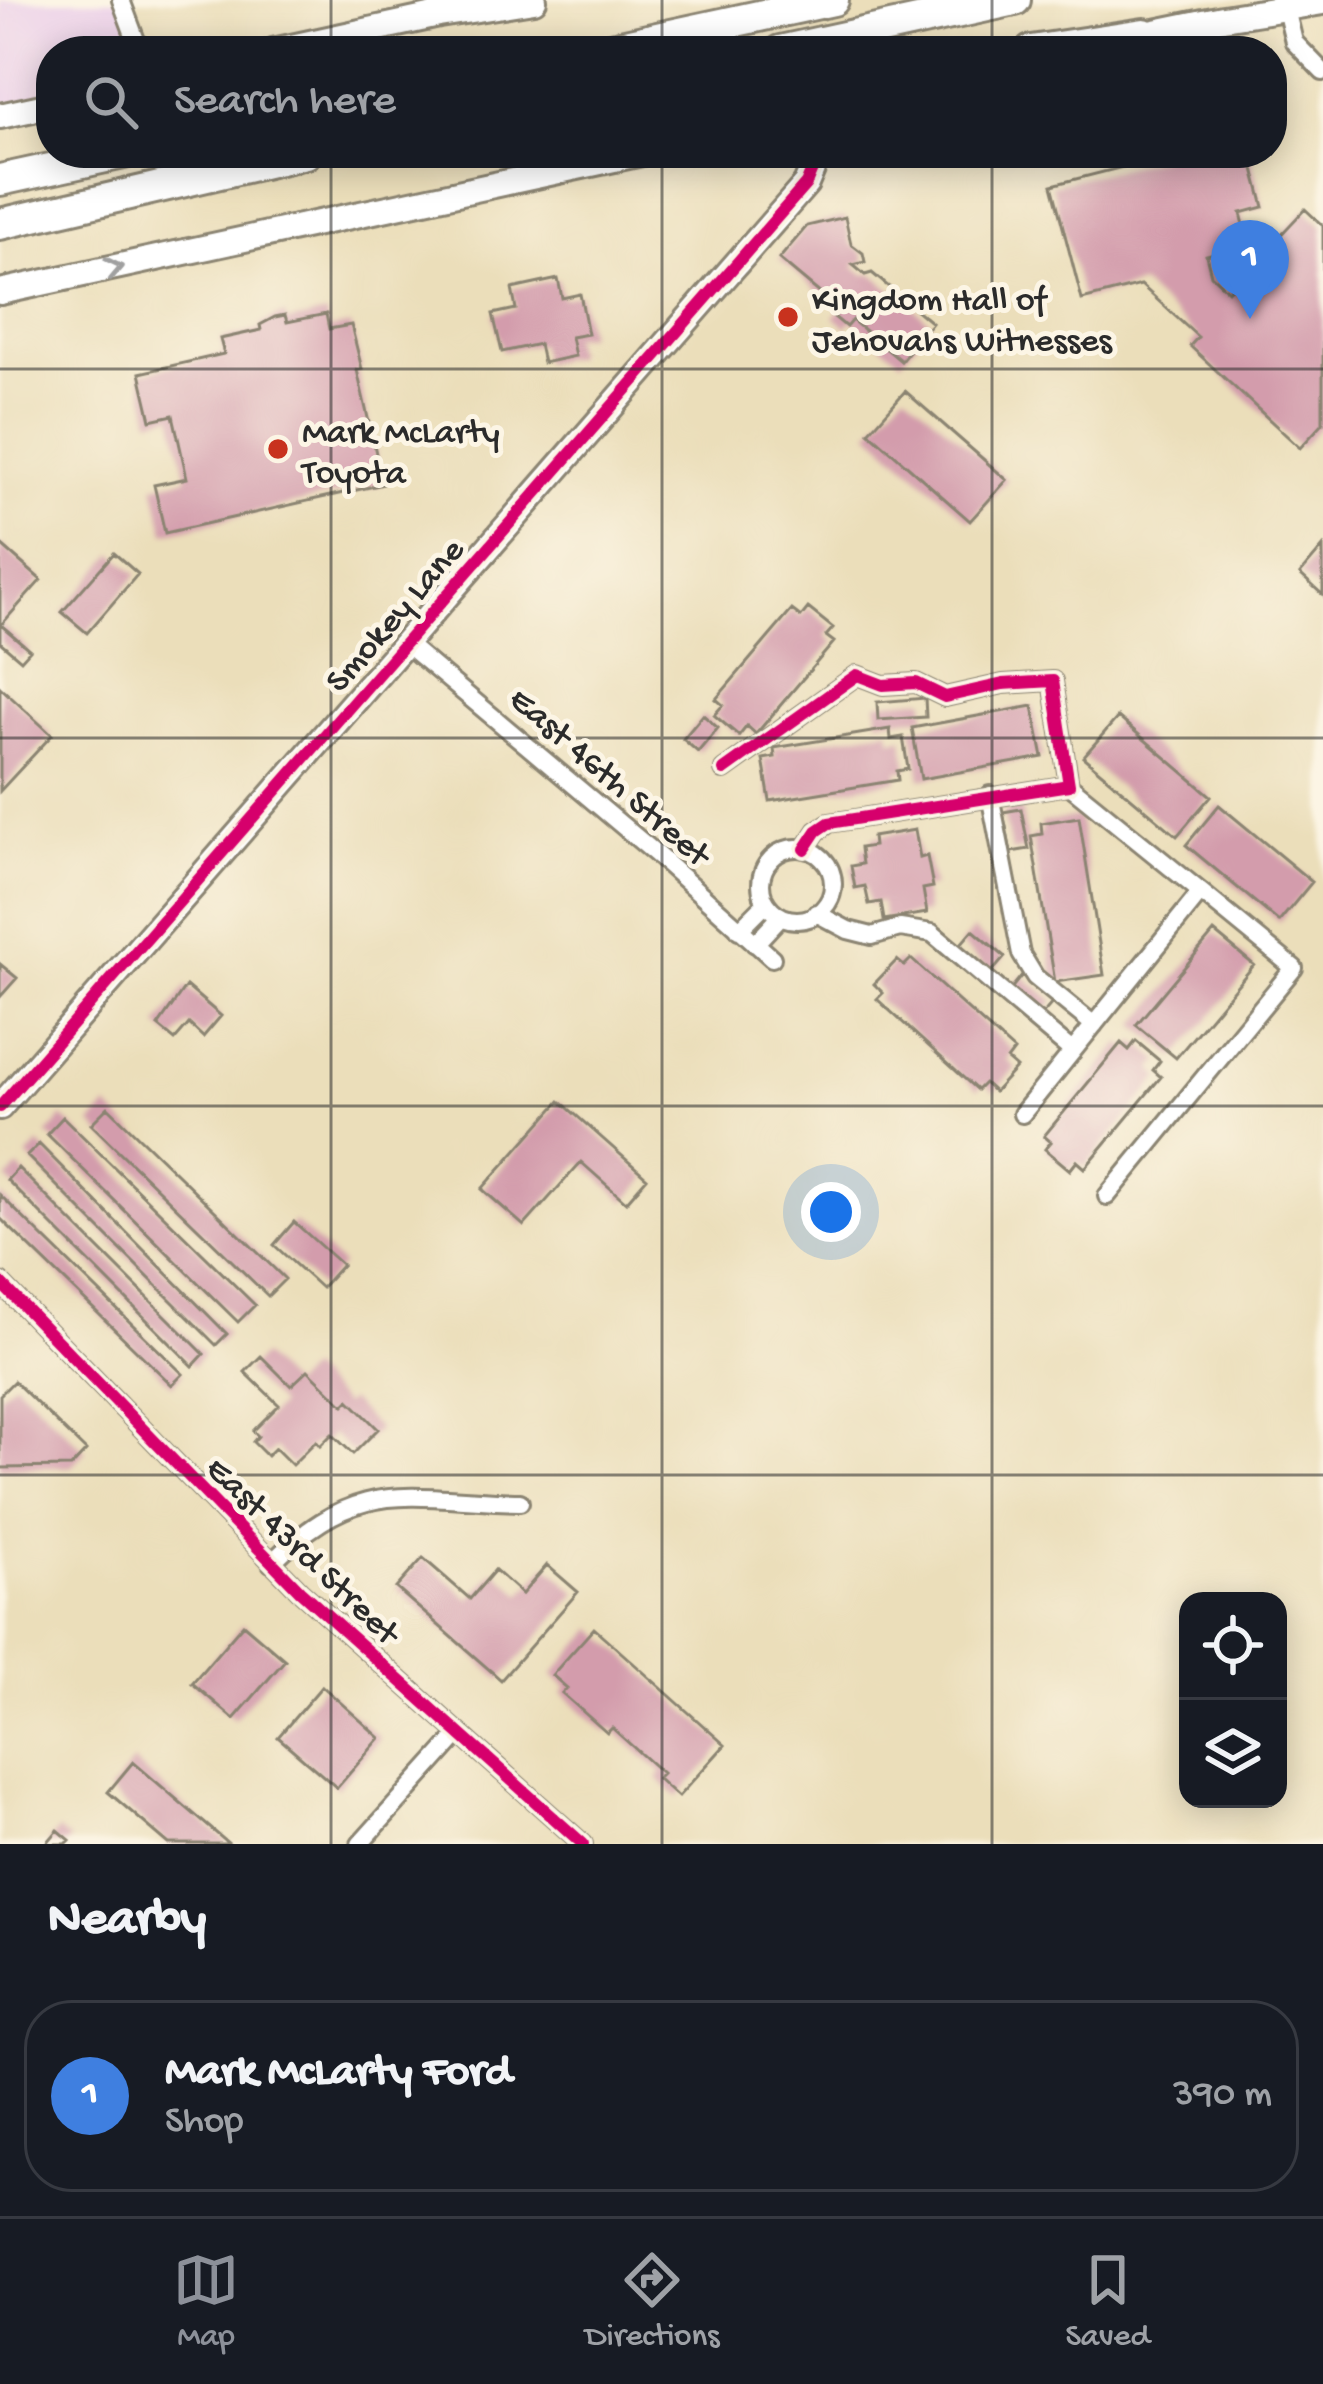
<!DOCTYPE html>
<style>
body{margin:0;font-family:"Gochi Hand",sans-serif;background:#242831;color:#f1f3f6}
.controls{position:absolute;right:36px;bottom:36px;display:grid;overflow:hidden;border-radius:24px;box-shadow:0 6px 30px #0003}
.controls button{width:108px;height:108px;display:grid;place-items:center;padding:0;border:0;border-bottom:3px solid #363941;background:#171b24;color:#f1f3f6;font:60px sans-serif}
.you{position:absolute;left:831px;top:1212px;width:42px;height:42px;margin:-30px;border:9px solid #fff;border-radius:50%;background:#1a73e8;box-shadow:0 0 0 18px #1a73e833}
.badge{display:grid;place-items:center;width:78px;height:78px;border-radius:50%;background:#8c9099;color:#fff;font-size:39px;font-weight:700}
.pin{position:absolute;translate:-50% -99px;filter:drop-shadow(0 3px 6px #0008)}
.pin::after{content:'';position:absolute;top:63px;width:42px;height:36px;background:inherit;clip-path:polygon(0 0,100% 0,50% 100%)}
.list{margin:0;padding:0;list-style:none}
h2{display:flex;justify-content:space-between;align-items:center;height:156px;margin:0;padding:0 48px;font-size:51px}
h2 small{font-size:39px;font-weight:400;color:#9ea1a6}
.list li{display:grid;grid-template-columns:78px 1fr auto;gap:36px;align-items:center;box-sizing:border-box;height:192px;margin:0 24px 24px;padding:0 24px;border:3px solid #363941;border-radius:48px}
.list b{display:block;font-size:45px;white-space:nowrap}
.list p{margin:0;font-size:39px;white-space:nowrap;color:#9ea1a6}
.list em{font-size:39px;font-style:normal;color:#9ea1a6}
.icon{flex:none;width:66px;height:66px;fill:none;stroke:currentColor;stroke-width:2;stroke-linecap:round;stroke-linejoin:round}
.map{position:relative;flex:none;width:1323px;height:1844px;overflow:hidden}
.search{position:absolute;background:#171b24;box-shadow:0 6px 30px #0003;left:36px;right:36px;top:36px;height:132px;display:flex;align-items:center;gap:30px;box-sizing:border-box;padding:0 42px;border-radius:48px;color:#9ea1a6;font-size:45px}
.sheet{height:372px;background:#171b24}
nav{display:flex;justify-content:space-around;align-items:center;box-sizing:border-box;height:168px;border-top:3px solid #363941;background:#171b24;font-size:33px;color:#9ea1a6}
nav a{display:grid;justify-items:center;gap:6px}
nav .on{color:#8c9099}
.map>svg:first-child{display:block}
.built{fill:#ecd1ea}
.building{fill:#d39cac}
.lines{fill:none;stroke-linecap:round;stroke-linejoin:round}
.street-casing{stroke:#8b8472;stroke-width:22}
.secondary-casing{stroke:#8b8472;stroke-width:30}
.highway-casing{stroke:#8b8472;stroke-width:36}
.street{stroke:#fff;stroke-width:16}
.secondary{stroke:#fff;stroke-width:24}
.highway{stroke:#fff;stroke-width:30}
.cycleway-casing{stroke:#fcf5e5;stroke-width:20}
.cycleway{stroke:#d6006c;stroke-width:12}
.oneway{stroke:#a0a0a0}
.grid{fill:none;stroke:#2b2b2b;stroke-width:3;stroke-opacity:0.55}
.poi-dot{fill:#c8321e;stroke:#fcf5e5;stroke-width:4.5}
.labels{text-anchor:middle;stroke-width:10;stroke-linejoin:round;paint-order:stroke}
.poi-label{font-size:36px;fill:#2b2b2b;stroke:#fcf5e5;text-anchor:start}
.street-label{font-size:36px;fill:#2b2b2b;stroke:#fcf5e5}
</style>
<div class="map">
<svg width="1323" height="1844" viewBox="0 0 1323 1844">
<rect width="100%" height="100%" fill="#fcf5e5"/>
<filter id="ink" filterUnits="userSpaceOnUse"><feTurbulence type="fractalNoise" baseFrequency=".00833" numOctaves="2"/><feDisplacementMap in="SourceGraphic" scale="24" xChannelSelector="R" yChannelSelector="G"/><feConvolveMatrix kernelMatrix="1 2 1 2 8 2 1 2 1" color-interpolation-filters="sRGB"/></filter>
<filter id="wash" filterUnits="userSpaceOnUse"><feTurbulence type="fractalNoise" baseFrequency=".004" numOctaves="4" result="noise"/><feDisplacementMap in="SourceGraphic" scale="48" xChannelSelector="R" yChannelSelector="G"/><feGaussianBlur stdDeviation="2.7" result="paint"/><feColorMatrix in="noise" values="0 0 0 0 0 0 0 0 0 0 0 0 0 0 0 0 0 1.4 0 .05"/><feComposite in="paint" operator="in"/></filter>
<g filter="url(#wash)">
<rect width="100%" height="100%" fill="#ebdeba"/>
<path class="built" d="M0,0H119L140,51H51V105L0,116Z"/>
<g id="blocks">
<path class="building" d="M1178,153H1250L1264,207L1241,213L1246,233L1232,236L1235,248L1206,255L1211,275L1228,291L1305,209L1323,226V423L1300,448L1190,346L1198,337L1141,285L1082,300L1052,185Z
M845,217L851,244L863,253L865,262L853,265L865,275L872,273L932,323L901,361L852,320L846,327L834,317L840,310L779,259L807,226Z
M558,279L562,298L580,294L588,334L571,337L575,356L543,363L539,344L502,352L493,314L516,309L512,289Z
M326,314L329,329L351,325L362,369L357,370L383,484L165,533L154,485L187,478L173,415L151,420L140,373L224,354L220,339L261,330L260,325L275,317L285,315L287,322Z
M905,391L1007,480L970,521L869,432Z
M0,544L41,580L1,625L30,650L21,660L0,642Z
M1323,547V595L1300,574Z
M114,553L138,574L87,633L62,612Z
M808,608L833,628L826,636L834,642L756,734L747,726L739,736L714,715L723,705L716,699L792,610L801,617Z
M0,687L52,735L0,791Z
M925,698L926,717L878,720L877,702Z
M1033,706L1043,757L921,779L912,728Z
M703,715L718,728L698,752L683,739Z
M1118,717L1211,796L1177,836L1083,757Z
M890,729L891,739L903,737L908,769L897,771L898,780L770,801L763,759L775,757L774,748Z
M1219,805L1312,882L1279,922L1186,845Z
M1021,809L1029,849L1011,852L1003,812Z
M1079,817L1104,975L1055,982L1031,836L1042,834L1041,823Z
M915,830L920,858L927,856L933,887L923,889L927,913L884,920L881,902L869,904L865,886L855,888L851,866L862,864L860,848L873,846L872,837Z
M973,930L1005,957L992,972L960,945Z
M1214,932L1254,965L1176,1058L1136,1025Z
M911,959L1014,1051L1007,1060L1016,1068L994,1092L984,1083L977,1090L877,999L883,993L874,984L897,960L904,966Z
M0,964L17,978L0,997Z
M1022,975L1054,1001L1041,1016L1010,990Z
M186,986L221,1016L203,1037L189,1024L175,1040L158,1026Z
M1136,1041L1160,1061L1153,1070L1161,1077L1085,1168L1077,1161L1070,1170L1045,1149L1051,1142L1044,1136L1121,1043L1129,1050Z
M560,1101L647,1178L626,1202L581,1162L524,1226L482,1189Z
M108,1107L285,1279L268,1296L91,1124Z
M63,1117L255,1305L238,1322L47,1134Z
M39,1144L227,1334L216,1345L27,1156Z
M18,1168L204,1354L193,1366L7,1180Z
M0,1195L183,1374L172,1385L0,1218Z
M294,1222L342,1265L321,1288L274,1245Z
M261,1356L291,1386L308,1370L344,1405L349,1400L378,1429L353,1454L332,1434L320,1446L316,1441L292,1465L275,1448L267,1456L253,1442L258,1436L253,1431L279,1405L245,1372Z
M14,1381L86,1451L71,1467L0,1468V1395Z
M423,1558L470,1599L495,1570L522,1594L547,1565L578,1592L501,1680L396,1588Z
M243,1624L285,1660L234,1719L192,1683Z
M594,1628L725,1745L678,1797L657,1778L662,1773L612,1728L607,1733L562,1693L567,1688L552,1675Z
M322,1686L380,1738L337,1788L278,1737Z
M133,1762L229,1844H169L108,1792Z
M58,1830L70,1840L66,1844H46Z"/>
</g>
</g>
<g filter="url(#ink)">
<use href="#blocks" fill-opacity="0" stroke="#8b8472" stroke-width="3"/>
<g class="lines">
<g class="street-casing">
<path id="street" d="M121,0L140,51
M1286,9L1294,42L1323,72
M405,643L655,853L772,958
M724,770L857,675L883,685L916,683L945,697L1003,684L1053,681L1069,785L829,823L817,831L805,849
M990,795L1021,954L1035,977L1094,1025
M761 884a36 36 0 1 1 72 0a36 36 0 1 1-72 0Z
M816,913L848,930L872,936L900,928L932,933L1072,1051
M739,930L766,903
M755,944L781,916
M1022,1114L1201,892L1069,785
M1107,1196L1294,968L1201,892
M0,1282L300,1591L583,1844
M271,1563C360,1475 406,1499 520,1502
M360,1844L459,1734"/>
</g>
<g class="secondary-casing">
<path id="secondary" d="M1131,37L1223,18L1323,2
M273,51L439,15L534,0
M0,116L51,105
M0,292L642,153
M0,1107L806,184L819,153"/>
</g>
<g class="highway-casing">
<path id="highway" d="M597,51L833,0
M780,51L1015,0
M1031,51L1144,34
M0,180L124,153
M0,224L306,153"/>
</g>
<use href="#street" class="street"/>
<use href="#secondary" class="secondary"/>
<use href="#highway" class="highway"/>
<g class="cycleway-casing">
<path id="cycleway" d="M724,770L857,675L883,685L916,683L945,697L1003,684L1053,681L1069,785L829,823L817,831L805,849
M0,1107L806,184L819,153
M0,1282L300,1591L583,1844"/>
</g>
<use href="#cycleway" class="cycleway"/>
</g>
<defs><path id="oneway-chevron" d="M-2-3.5L2.5 0L-2 3.5" fill="none" stroke-width="1.6" stroke-linecap="round" stroke-linejoin="round" transform="scale(3)"/></defs>
<use class="oneway" href="#oneway-chevron" transform="translate(114 268) rotate(-12)"/>
</g>
<path class="grid" d="M331,0V51M662,0V51M992,0V51M331,153V1844M662,153V1844M992,153V1844M0,369H1323M0,738H1323M0,1106H1323M0,1475H1323"/>
<g class="poi-dot">
<circle cx="788" cy="317" r="12"/>
<circle cx="278" cy="449" r="12"/>
</g>
<g class="labels">
<g class="poi-label">
<text x="812" y="309">Kingdom Hall of<tspan x="812" dy="41">Jehovahs Witnesses</tspan></text>
<text x="302" y="441">Mark McLarty<tspan x="302" dy="41">Toyota</tspan></text>
</g>
<g class="street-label">
<text transform="translate(392 613) rotate(-49)" y="13">Smokey Lane</text>
<text transform="translate(612 774) rotate(41)" y="13">East 46th Street</text>
<text transform="translate(305 1548) rotate(44)" y="13">East 43rd Street</text>
</g>
</g>
</svg>
<div class="controls">
<button><svg class="icon" aria-label="locate" viewBox="0 0 24 24"><circle cx="12" cy="12" r="6"/><path d="M12 2v4M12 18v4M2 12h4M18 12h4"/></svg></button>
<button><svg class="icon" aria-label="layers" viewBox="0 0 24 24"><path d="M12 4l9 5-9 5-9-5zM3 14l9 5 9-5"/></svg></button>
</div>
<div class="you"></div>
<div class="pin badge" style="left:1250px;top:319px;background:#3f7fe0">1</div>
<div class="search"><svg class="icon" aria-label="search" viewBox="0 0 24 24"><circle cx="10" cy="10" r="6"/><path d="M15 15l6 6"/></svg>Search here</div>
</div>
<section class="sheet">
<h2>Nearby<small></small></h2>
<ul class="list">
<li><span class="badge" style="background:#3f7fe0">1</span><div><b>Mark McLarty Ford</b><p>Shop</p></div><em>390 m</em></li>
</ul>
</section>
<nav>
<a class="on"><svg class="icon" aria-label="map" viewBox="0 0 24 24"><path d="M3 6l6-2 6 2 6-2v14l-6 2-6-2-6 2zM9 4v14M15 6v14"/></svg>Map</a>
<a><svg class="icon" aria-label="directions" viewBox="0 0 24 24"><path d="M12 3l9 9-9 9-9-9zM9 14v-3h6M13 9l2 2-2 2"/></svg>Directions</a>
<a><svg class="icon" aria-label="saved" viewBox="0 0 24 24"><path d="M7 4h10v16l-5-4-5 4z"/></svg>Saved</a>
</nav>
